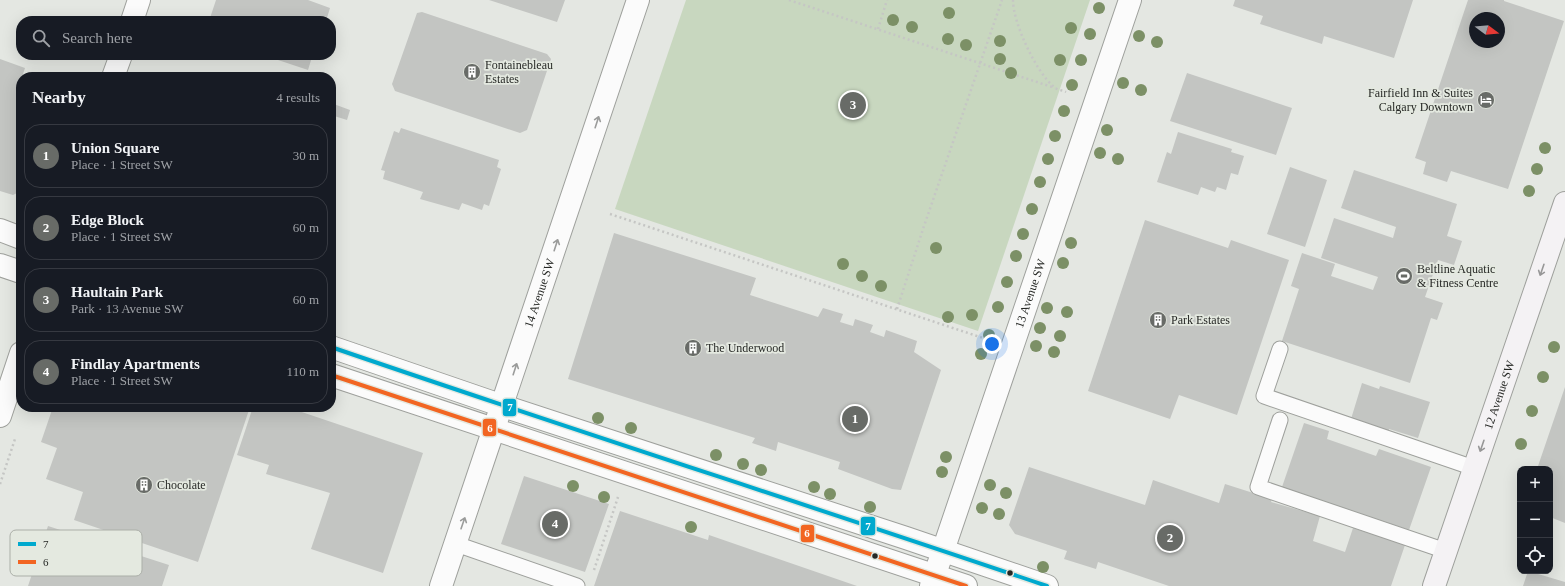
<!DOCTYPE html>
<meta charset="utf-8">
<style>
body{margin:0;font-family:Georgia,serif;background:#20242c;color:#f1f3f6}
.controls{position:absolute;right:12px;bottom:12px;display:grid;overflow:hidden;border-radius:8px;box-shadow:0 4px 16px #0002}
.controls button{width:36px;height:36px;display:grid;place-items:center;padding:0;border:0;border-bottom:1px solid #363941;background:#171b24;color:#f1f3f6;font:20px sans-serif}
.compass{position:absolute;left:1469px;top:12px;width:36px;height:36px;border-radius:50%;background:#171b24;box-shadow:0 4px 16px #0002;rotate:106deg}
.you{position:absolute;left:992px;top:344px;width:14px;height:14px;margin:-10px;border:3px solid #fff;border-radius:50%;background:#1a73e8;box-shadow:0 0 0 6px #1a73e833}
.badge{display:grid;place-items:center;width:26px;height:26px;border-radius:50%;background:#686b67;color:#fff;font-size:13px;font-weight:700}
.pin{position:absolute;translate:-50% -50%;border:2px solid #fff;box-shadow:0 1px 4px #0006}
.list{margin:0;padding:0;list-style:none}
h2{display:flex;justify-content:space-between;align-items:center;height:52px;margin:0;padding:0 16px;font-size:17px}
h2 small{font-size:13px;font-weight:400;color:#9ea1a6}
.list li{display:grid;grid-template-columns:26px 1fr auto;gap:12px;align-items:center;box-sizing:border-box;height:64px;margin:0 8px 8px;padding:0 8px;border:1px solid #363941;border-radius:16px}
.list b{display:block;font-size:15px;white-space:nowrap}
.list p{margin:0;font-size:13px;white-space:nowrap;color:#9ea1a6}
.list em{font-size:13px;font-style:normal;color:#9ea1a6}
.icon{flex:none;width:22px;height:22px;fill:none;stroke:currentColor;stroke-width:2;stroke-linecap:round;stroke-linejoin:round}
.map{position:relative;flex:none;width:1565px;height:586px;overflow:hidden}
.search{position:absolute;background:#171b24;box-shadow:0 4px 16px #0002;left:16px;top:16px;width:320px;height:44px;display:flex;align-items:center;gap:10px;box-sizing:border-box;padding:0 14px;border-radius:16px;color:#9ea1a6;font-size:15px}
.panel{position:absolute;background:#171b24;box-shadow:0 4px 16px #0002;left:16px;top:72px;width:320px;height:340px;border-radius:16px}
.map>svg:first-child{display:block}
.green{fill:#c8d7bf}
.building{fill:#c3c5c2;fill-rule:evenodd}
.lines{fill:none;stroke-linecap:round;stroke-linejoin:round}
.service-casing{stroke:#9ea09c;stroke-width:17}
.minor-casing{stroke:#9ea09c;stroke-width:24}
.tertiary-casing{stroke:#9ea09c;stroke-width:24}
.secondary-casing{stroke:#9ea09c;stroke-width:24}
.path{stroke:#c5c6c4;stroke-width:2.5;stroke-dasharray:2 3;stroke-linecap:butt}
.service{stroke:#fbfbfb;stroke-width:15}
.minor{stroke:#fbfbfb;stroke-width:22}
.tertiary{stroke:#fbfbfb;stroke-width:22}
.secondary{stroke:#f4f2f4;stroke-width:22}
.bus-1-casing{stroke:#e4e9e0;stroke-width:7}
.bus-2-casing{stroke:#e4e9e0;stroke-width:7}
.bus-1{stroke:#00a9ce;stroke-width:4}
.bus-2{stroke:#f26522;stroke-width:4}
.tree{fill:#7c9066}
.oneway{stroke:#9b9c9b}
.oneway2{stroke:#979797}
.bus-dot{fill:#262825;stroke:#e4e9e0;stroke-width:1.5}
.labels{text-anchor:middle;stroke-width:3.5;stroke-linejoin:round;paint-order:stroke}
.poi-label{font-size:12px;fill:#262825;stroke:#e4e9e0;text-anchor:start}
.street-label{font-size:12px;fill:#262825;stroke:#e4e9e0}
.key{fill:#e4e9e0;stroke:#abafa8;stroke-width:1}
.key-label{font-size:11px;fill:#262825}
.line-badge{stroke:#e4e9e0;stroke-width:1.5}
.badge-label{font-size:11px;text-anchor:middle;font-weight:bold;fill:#fff}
</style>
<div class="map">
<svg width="1565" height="586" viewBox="0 0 1565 586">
<rect width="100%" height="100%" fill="#e4e7e2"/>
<path class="green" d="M686,0H1090L978,331L615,209Z"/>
<path class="building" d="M216,0H308L330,8L326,21L321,19V21H209Z
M489,0H565L557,22Z
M1235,0H1413L1394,58L1324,36L1322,44L1260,24L1263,16L1233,6Z
M1468,0H1504V1L1564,21L1508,189L1451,171L1447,182L1423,174L1426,162L1415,158ZM1475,18H1499V42H1475Z
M422,12L547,54L551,59L527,130L520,133L395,91L392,84L417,13Z
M250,55H259L258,58Z
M263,55H309L312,57L308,70Z
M0,59L25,68L16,95L21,96V191L13,195L0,191Z
M1187,73L1292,108L1276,155L1170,121Z
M331,103L350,110L347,120L331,115Z
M401,128L499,160L497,167L501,169L489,206L484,204L482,210L462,203L459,210L420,199L423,192L383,179L385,171L381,170L394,131L399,133Z
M1178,132L1232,149L1231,152L1244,156L1238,175L1231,173L1226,190L1217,187L1215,192L1201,187L1198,195L1157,182L1167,152L1171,154Z
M331,160L335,161L331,175Z
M1290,167L1327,180L1305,247L1267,234Z
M1354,170L1457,204L1447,236L1462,241L1454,265L1438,260L1425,297L1443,303L1437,320L1431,318L1410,383L1282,341L1299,289L1291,286L1302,253L1335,264L1331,276L1373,290L1378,277L1321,258L1334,218L1393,238L1396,227L1341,208Z
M1145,220L1228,248L1231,240L1289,260L1237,415L1179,395L1170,419L1088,391Z
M614,233L756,278L750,295L818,317L823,308L843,314L840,322L853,326L855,319L873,325L870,332L884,337L886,330L917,341L914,352L941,370L901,490L892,489L838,469L840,462L778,442L776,451L752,443L755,438L568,379Z
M1362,383L1379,389L1380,386L1430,402L1418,438L1389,429L1388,433L1351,419Z
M1565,387V523L1550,517V469H1537Z
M53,407H250L198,562L74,520L83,492L46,479L57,448L41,442Z
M253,407H287L423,453L383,573L311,549L330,493L266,474L269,465L237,455Z
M1304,423L1329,431L1327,439L1376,456L1379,449L1431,467L1409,530L1282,487Z
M1029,467L1145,505L1153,480L1219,503L1225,484L1272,499L1271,502L1320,516L1313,541L1345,552L1353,528L1405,545L1391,586H1169L1098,562L1096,569L1064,559L1067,551L1015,534L1009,525Z
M524,476L609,504L585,572L501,544Z
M620,511L708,540L709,535L857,586H594Z
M48,526L169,565L162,586H28Z
M1528,571L1565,582V586H1523Z"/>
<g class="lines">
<g class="service-casing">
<path id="service" d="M1280,349L1264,396L1474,468
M1280,420L1258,487L1446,551
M456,544L577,586"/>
</g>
<g class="minor-casing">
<g id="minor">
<path d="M132,21L139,0"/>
<path d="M113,77L121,55"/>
<path d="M0,416L21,353"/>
<path id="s1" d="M441,586L638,0"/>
<path id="s2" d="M931,586L1130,0"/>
</g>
</g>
<g class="tertiary-casing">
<path id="tertiary" d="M0,230L21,238
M0,265L21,272
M331,347L503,406L906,538L1047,586
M331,375L966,586"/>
</g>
<g class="secondary-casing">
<g id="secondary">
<path id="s3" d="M1434,586L1565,203"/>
</g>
</g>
<path class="path" d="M789,0L1055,88
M1013,0C1013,23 1036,72 1054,87C1057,90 1062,90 1066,92
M878,29L887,0
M610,214L983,338
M897,309L924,226L1002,0
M0,484L15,439
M594,570L618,497"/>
<use href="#service" class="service"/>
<use href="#minor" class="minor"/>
<use href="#tertiary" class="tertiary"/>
<use href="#secondary" class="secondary"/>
<g class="bus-1-casing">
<path id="bus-1" d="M331,347C569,429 809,505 1047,586"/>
</g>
<g class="bus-2-casing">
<path id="bus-2" d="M331,375L966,586"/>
</g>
<use href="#bus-1" class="bus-1"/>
<use href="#bus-2" class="bus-2"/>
</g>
<g class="tree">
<circle cx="1099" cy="8" r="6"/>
<circle cx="949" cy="13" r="6"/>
<circle cx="893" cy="20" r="6"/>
<circle cx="912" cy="27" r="6"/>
<circle cx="1071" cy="28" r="6"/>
<circle cx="1090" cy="34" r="6"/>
<circle cx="1139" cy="36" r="6"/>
<circle cx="948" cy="39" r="6"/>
<circle cx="1000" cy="41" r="6"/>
<circle cx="1157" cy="42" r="6"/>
<circle cx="966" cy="45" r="6"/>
<circle cx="1000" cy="59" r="6"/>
<circle cx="1060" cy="60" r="6"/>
<circle cx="1081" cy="60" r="6"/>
<circle cx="1011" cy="73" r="6"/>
<circle cx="1123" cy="83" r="6"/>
<circle cx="1072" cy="85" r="6"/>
<circle cx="1141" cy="90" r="6"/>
<circle cx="1064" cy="111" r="6"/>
<circle cx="1107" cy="130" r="6"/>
<circle cx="1055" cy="136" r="6"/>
<circle cx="1545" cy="148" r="6"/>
<circle cx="1100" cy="153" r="6"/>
<circle cx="1048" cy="159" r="6"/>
<circle cx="1118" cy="159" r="6"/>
<circle cx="1537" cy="169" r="6"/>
<circle cx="1040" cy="182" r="6"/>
<circle cx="1529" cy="191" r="6"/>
<circle cx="1032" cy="209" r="6"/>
<circle cx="1023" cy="234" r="6"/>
<circle cx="1071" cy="243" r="6"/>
<circle cx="936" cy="248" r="6"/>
<circle cx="1016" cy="256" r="6"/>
<circle cx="1063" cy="263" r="6"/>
<circle cx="843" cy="264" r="6"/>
<circle cx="862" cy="276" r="6"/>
<circle cx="1007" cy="282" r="6"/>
<circle cx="881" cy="286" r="6"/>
<circle cx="998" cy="307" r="6"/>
<circle cx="1047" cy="308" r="6"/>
<circle cx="1067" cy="312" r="6"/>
<circle cx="972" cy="315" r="6"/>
<circle cx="948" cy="317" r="6"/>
<circle cx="1040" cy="328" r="6"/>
<circle cx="989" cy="335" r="6"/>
<circle cx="1060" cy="336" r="6"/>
<circle cx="1036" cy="346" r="6"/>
<circle cx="1554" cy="347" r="6"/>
<circle cx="1054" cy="352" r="6"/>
<circle cx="981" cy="354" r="6"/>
<circle cx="1543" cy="377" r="6"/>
<circle cx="1532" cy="411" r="6"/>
<circle cx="598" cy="418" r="6"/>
<circle cx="631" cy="428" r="6"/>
<circle cx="1521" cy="444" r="6"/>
<circle cx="716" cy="455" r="6"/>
<circle cx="946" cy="457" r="6"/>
<circle cx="743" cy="464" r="6"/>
<circle cx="761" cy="470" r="6"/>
<circle cx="942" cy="472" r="6"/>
<circle cx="990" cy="485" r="6"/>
<circle cx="573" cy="486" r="6"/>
<circle cx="814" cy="487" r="6"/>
<circle cx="1006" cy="493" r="6"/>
<circle cx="830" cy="494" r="6"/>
<circle cx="604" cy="497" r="6"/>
<circle cx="870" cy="507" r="6"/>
<circle cx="982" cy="508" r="6"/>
<circle cx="999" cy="514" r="6"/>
<circle cx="691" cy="527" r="6"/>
<circle cx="1043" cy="567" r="6"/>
</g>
<defs><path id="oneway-shaft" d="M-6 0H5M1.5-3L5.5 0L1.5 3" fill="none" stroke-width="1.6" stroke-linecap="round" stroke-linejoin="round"/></defs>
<g class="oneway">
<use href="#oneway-shaft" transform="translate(597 122) rotate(-72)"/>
<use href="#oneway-shaft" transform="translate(556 245) rotate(-72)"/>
<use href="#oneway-shaft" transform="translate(515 369) rotate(-72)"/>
<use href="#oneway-shaft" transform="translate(463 523) rotate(-71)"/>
</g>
<g class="oneway2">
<use href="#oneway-shaft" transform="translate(1542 270) rotate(109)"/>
<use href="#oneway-shaft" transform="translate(1482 446) rotate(109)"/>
</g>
<defs>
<g id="building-disc" transform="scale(0.9)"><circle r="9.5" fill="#686b67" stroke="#e4e9e0"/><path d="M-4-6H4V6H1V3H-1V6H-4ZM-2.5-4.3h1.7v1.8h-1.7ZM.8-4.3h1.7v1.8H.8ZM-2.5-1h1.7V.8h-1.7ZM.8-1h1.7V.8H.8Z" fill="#fff"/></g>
<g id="hotel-disc" transform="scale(0.9)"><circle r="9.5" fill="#686b67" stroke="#e4e9e0"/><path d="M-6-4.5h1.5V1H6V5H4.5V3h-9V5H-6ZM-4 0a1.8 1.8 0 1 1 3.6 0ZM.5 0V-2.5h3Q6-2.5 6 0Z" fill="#fff"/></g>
<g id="stadium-disc" transform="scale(0.9)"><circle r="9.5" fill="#686b67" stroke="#e4e9e0"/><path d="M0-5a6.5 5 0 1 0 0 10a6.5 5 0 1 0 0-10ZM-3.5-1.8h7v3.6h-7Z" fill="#fff"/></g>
</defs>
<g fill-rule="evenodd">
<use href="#building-disc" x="472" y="72"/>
<use href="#hotel-disc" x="1486" y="100"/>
<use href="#stadium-disc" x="1404" y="276"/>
<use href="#building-disc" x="1158" y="320"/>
<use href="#building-disc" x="693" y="348"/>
<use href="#building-disc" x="144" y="485"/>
</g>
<g class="bus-dot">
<circle cx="875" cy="556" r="3.5"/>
<circle cx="1010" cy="573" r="3.5"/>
</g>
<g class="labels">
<g class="poi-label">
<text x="485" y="69">Fontainebleau<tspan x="485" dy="14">Estates</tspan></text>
<text x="1473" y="97" text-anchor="end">Fairfield Inn &amp; Suites<tspan x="1473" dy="14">Calgary Downtown</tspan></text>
<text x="1417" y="273">Beltline Aquatic<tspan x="1417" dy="14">&amp; Fitness Centre</tspan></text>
<text x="1171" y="324">Park Estates</text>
<text x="706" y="352">The Underwood</text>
<text x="157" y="489">Chocolate</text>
</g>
<g class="street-label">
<text dy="4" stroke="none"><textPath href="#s1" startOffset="309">14 Avenue SW</textPath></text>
<text dy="4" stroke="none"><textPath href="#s2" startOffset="309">13 Avenue SW</textPath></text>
<text dy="4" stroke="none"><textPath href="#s3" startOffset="202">12 Avenue SW</textPath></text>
</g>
</g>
<rect x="10" y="530" width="132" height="46" rx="6" class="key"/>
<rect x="18" y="542" width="18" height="4" fill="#00a9ce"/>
<rect x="18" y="560" width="18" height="4" fill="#f26522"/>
<g class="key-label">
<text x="43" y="548">7</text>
<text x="43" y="566">6</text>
</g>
<g class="line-badge">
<rect x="502" y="398" width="15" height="19" rx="4" fill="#00a9ce"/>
<rect x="482" y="418" width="15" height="19" rx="4" fill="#f26522"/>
<rect x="860" y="516" width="16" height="20" rx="4" fill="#00a9ce"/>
<rect x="800" y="524" width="15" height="19" rx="4" fill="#f26522"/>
</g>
<g class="badge-label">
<text x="510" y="411">7</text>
<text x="490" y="432">6</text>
<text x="868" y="530">7</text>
<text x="807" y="537">6</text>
</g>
</svg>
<div class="controls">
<button>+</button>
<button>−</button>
<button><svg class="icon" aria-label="locate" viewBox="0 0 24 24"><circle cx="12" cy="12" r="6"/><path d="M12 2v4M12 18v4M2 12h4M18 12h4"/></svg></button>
</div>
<svg class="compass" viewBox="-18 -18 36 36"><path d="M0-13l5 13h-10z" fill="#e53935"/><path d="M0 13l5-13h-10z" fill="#9ea1a6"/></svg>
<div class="you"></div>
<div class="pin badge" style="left:855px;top:419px">1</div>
<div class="pin badge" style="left:1170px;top:538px">2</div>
<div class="pin badge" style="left:853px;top:105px">3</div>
<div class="pin badge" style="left:555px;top:524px">4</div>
<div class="search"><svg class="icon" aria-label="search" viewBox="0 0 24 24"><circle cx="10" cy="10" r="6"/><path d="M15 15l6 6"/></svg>Search here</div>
<section class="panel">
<h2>Nearby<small>4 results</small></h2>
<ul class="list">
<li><span class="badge">1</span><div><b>Union Square</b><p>Place · 1 Street SW</p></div><em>30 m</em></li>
<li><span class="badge">2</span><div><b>Edge Block</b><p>Place · 1 Street SW</p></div><em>60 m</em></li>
<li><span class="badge">3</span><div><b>Haultain Park</b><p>Park · 13 Avenue SW</p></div><em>60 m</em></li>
<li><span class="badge">4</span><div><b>Findlay Apartments</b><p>Place · 1 Street SW</p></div><em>110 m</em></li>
</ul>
</section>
</div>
